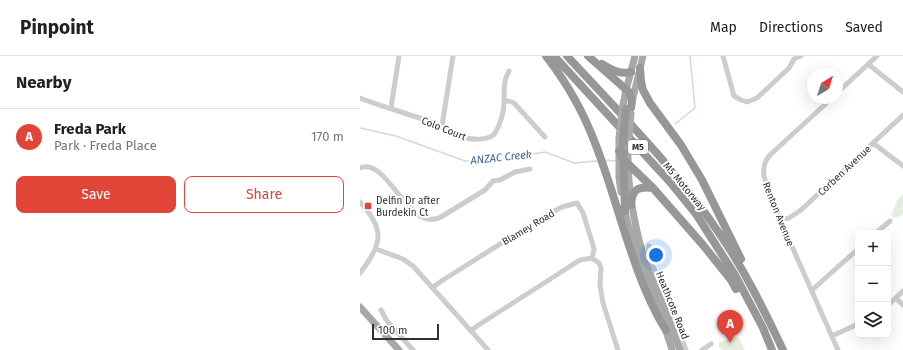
<!DOCTYPE html>
<meta charset="utf-8">
<style>
body{margin:0;font-family:"Fira Sans",sans-serif;background:#f2f2f2;color:#202124}
.controls{position:absolute;right:12px;bottom:12px;display:grid;overflow:hidden;border-radius:8px;box-shadow:0 4px 16px #0002}
.controls button{width:36px;height:36px;display:grid;place-items:center;padding:0;border:0;border-bottom:1px solid #e0e0e0;background:#fff;color:#202124;font:20px sans-serif}
.compass{position:absolute;left:447px;top:12px;width:36px;height:36px;border-radius:50%;background:#fff;box-shadow:0 4px 16px #0002;rotate:38deg}
.scale{position:absolute;left:12px;bottom:10px;width:67px;box-sizing:border-box;padding-left:4px;border:2px solid #303030;border-top:0;font-size:11px;line-height:14px;white-space:nowrap;color:#303030;-webkit-text-stroke:3px #fff;paint-order:stroke}
.you{position:absolute;left:296px;top:199px;width:14px;height:14px;margin:-10px;border:3px solid #fff;border-radius:50%;background:#1a73e8;box-shadow:0 0 0 6px #1a73e833}
.badge{display:grid;place-items:center;width:26px;height:26px;border-radius:50%;background:#e14538;color:#fff;font-size:13px;font-weight:700}
.pin{position:absolute;translate:-50% -33px;filter:drop-shadow(0 1px 2px #0008)}
.pin::after{content:'';position:absolute;top:21px;width:14px;height:12px;background:inherit;clip-path:polygon(0 0,100% 0,50% 100%)}
.list{margin:0;padding:0;list-style:none}
h2{display:flex;justify-content:space-between;align-items:center;height:52px;margin:0;padding:0 16px;font-size:17px}
h2 small{font-size:13px;font-weight:400;color:#757577}
.list li{display:grid;grid-template-columns:26px 1fr auto;gap:12px;align-items:center;box-sizing:border-box;height:56px;padding:0 16px;border-top:1px solid #e0e0e0}
.list b{display:block;font-size:15px;white-space:nowrap}
.list p{margin:0;font-size:13px;white-space:nowrap;color:#757577}
.list em{font-size:13px;font-style:normal;color:#757577}
.actions{display:flex;gap:8px;padding:12px 16px}
.actions a{flex:1;padding:9px 0;border:1px solid #e14538;border-radius:8px;text-align:center;font-size:14px;color:#e14538}
.actions .main{background:#e14538;color:#fff}
.icon{flex:none;width:22px;height:22px;fill:none;stroke:currentColor;stroke-width:2;stroke-linecap:round;stroke-linejoin:round}
.map{position:relative;flex:none;width:543px;height:294px;overflow:hidden}
header{display:flex;align-items:center;gap:24px;box-sizing:border-box;height:56px;padding:0 20px;background:#fff;border-bottom:1px solid #e0e0e0}
header strong{font-size:19px}
nav{display:flex;gap:22px;margin-inline-start:auto;font-size:14px}
main{display:flex}
aside{flex:1;background:#fff}
.map>svg:first-child{display:block}
.green{fill:#e4eddf}
.lines{fill:none;stroke-linecap:round;stroke-linejoin:round}
.stream{stroke:#ccdaec;stroke-width:1.5}
.minor{stroke:#cdcdcd;stroke-width:5}
.major{stroke:#a8a8a8;stroke-width:7}
.highway{stroke:#979797;stroke-width:8}
.major-bridge{stroke:#a8a8a8;stroke-width:7}
.highway-bridge{stroke:#979797;stroke-width:8}
.poi-dot{fill:#e14538;stroke:#fff;stroke-width:1.5}
.labels{text-anchor:middle;stroke-width:4;stroke-linejoin:round;paint-order:stroke}
.shield{fill:#fff;stroke:#6e6e6e;stroke-width:1}
.shield-label{font-size:9px;font-weight:bold;fill:#303030}
.street-label{font-size:10px;fill:#303030;stroke:#fff}
.poi-label{font-size:10px;fill:#303030;stroke:#fff;text-anchor:start}
.water-label{font-size:11px;font-style:italic;fill:#3f6591;stroke:#fff}
</style>
<header>
<strong>Pinpoint</strong>
<nav><a>Map</a><a>Directions</a><a>Saved</a></nav>
</header>
<main>
<aside>
<h2>Nearby<small></small></h2>
<ul class="list">
<li><span class="badge">A</span><div><b>Freda Park</b><p>Park · Freda Place</p></div><em>170 m</em></li>
</ul>
<div class="actions"><a class="main">Save</a><a>Share</a></div>
</aside>
<div class="map">
<svg width="543" height="294" viewBox="0 0 543 294">
<rect width="100%" height="100%" fill="#fff"/>
<path class="green" d="M543,138V159L534,162L531,159L538,143Z
M378,281L385,294H363L359,291V286Z"/>
<g class="lines">
<path class="stream" d="M315,68L335,52L330,0
M0,72L36,80L105,105L148,102L185,96L214,107L237,105
M244,104L255,105"/>
<path class="minor" d="M363,0L374,40L381,44L387,46L397,42L429,12L434,3L441,0
M508,8L543,36
M477,37L517,0
M0,42C26,52 53,59 79,69C88,72 96,80 106,82C114,84 131,84 135,77C140,69 144,56 144,47C145,34 142,28 149,15
M472,42L410,99C404,106 403,112 404,121L426,177L478,294
M144,45H149L154,47L185,81
M31,52L39,0
M82,70L93,0
M513,87L543,110
M0,112C28,100 48,178 81,161L125,134L133,125L140,124L155,116L170,113
M0,146C26,174 22,189 0,217
M421,164L429,162L441,154L543,59
M516,177L530,165
M289,190L288,198L326,294
M16,193L43,203L53,210L128,294
M232,202L239,207L241,212L240,229L243,247L258,294
M72,232L80,226L186,159L202,151L217,147L223,157L233,189L234,194L232,202
M452,234L498,193
M536,242L543,249
M528,249L543,235
M21,254L27,265L53,294
M111,275L117,270L220,204L232,202
M472,280L498,268
M342,294L351,288"/>
<path class="major" d="M272,46L283,0
M263,49L266,34L275,0
M259,82V122L261,136
M268,91C267,131 274,170 286,208C291,222 297,235 303,248C309,263 314,279 320,294
M264,150C273,200 298,245 312,294
M0,251L39,294"/>
<path class="highway" d="M186,0C207,27 223,55 235,87C254,135 265,186 285,233C291,247 297,261 306,274
M194,0L310,126L336,158L375,219L403,272L412,294
M207,0C260,57 315,112 359,177C384,213 404,254 423,294
M228,0L269,36L272,45L271,52
M242,8C251,13 260,19 271,16
M280,12L281,25L283,34L290,47L321,89L342,124L381,203
M263,86L265,155
M259,95L263,103L293,132L343,189L371,224L376,233
M271,149C272,133 278,130 293,132"/>
<path class="major-bridge" d="M259,82L263,49
M268,91L271,58"/>
<path class="highway-bridge" d="M263,86L266,53"/>
</g>
<rect class="poi-dot" x="4" y="146" width="8" height="8" rx="2"/>
<g class="labels">
<rect class="shield" x="268" y="84" width="20" height="14" rx="3"/>
<g class="shield-label">
<text x="278" y="94">M5</text>
</g>
<g class="street-label">
<text transform="translate(84 72) rotate(22)" y="4">Colo Court</text>
<text transform="translate(484 114) rotate(-43)" y="4">Corben Avenue</text>
<text transform="translate(325 130) rotate(50)" y="4">M5 Motorway</text>
<text transform="translate(419 158) rotate(68)" y="4">Renton Avenue</text>
<text transform="translate(168 171) rotate(-31)" y="4">Blamey Road</text>
<text transform="translate(313 249) rotate(68)" y="4">Heathcote Road</text>
</g>
<g class="poi-label">
<text x="16" y="148">Delfin Dr after<tspan x="16" dy="12">Burdekin Ct</tspan></text>
</g>
<g class="water-label">
<text transform="translate(141 101) rotate(-6)" y="4">ANZAC Creek</text>
</g>
</g>
</svg>
<div class="controls">
<button>+</button>
<button>−</button>
<button><svg class="icon" aria-label="layers" viewBox="0 0 24 24"><path d="M12 4l9 5-9 5-9-5zM3 14l9 5 9-5"/></svg></button>
</div>
<svg class="compass" viewBox="-18 -18 36 36"><path d="M0-13l5 13h-10z" fill="#e53935"/><path d="M0 13l5-13h-10z" fill="#757577"/></svg>
<div class="scale">100 m</div>
<div class="you"></div>
<div class="pin badge" style="left:370px;top:287px">A</div>
</div>
</main>
